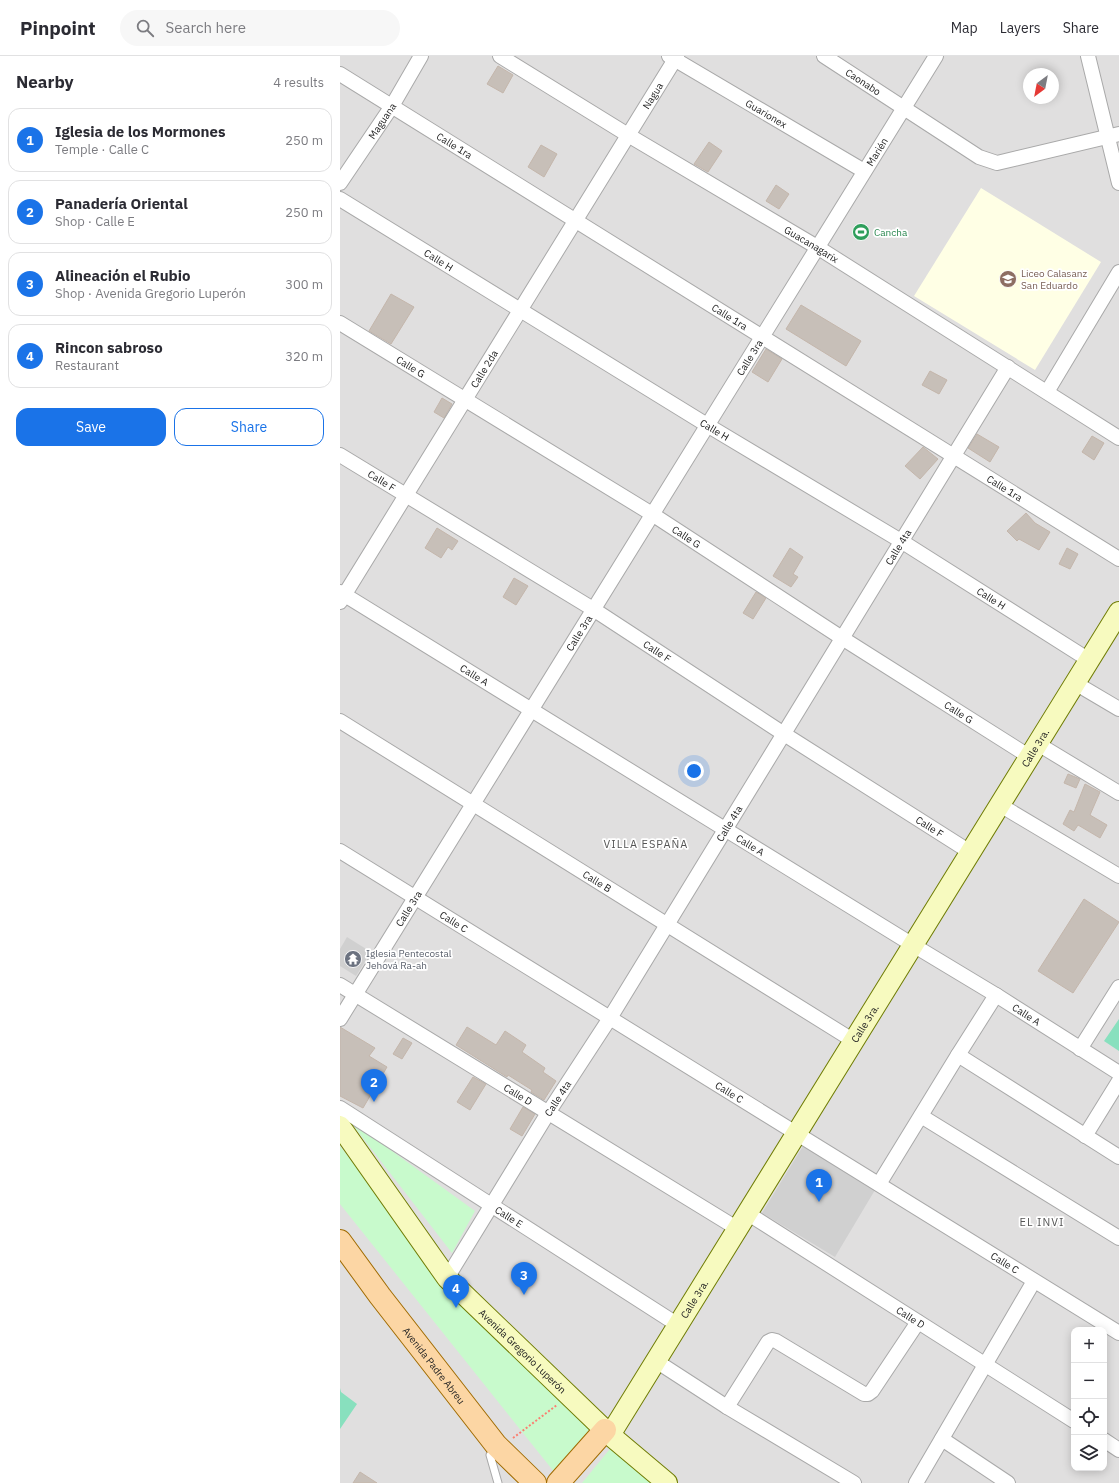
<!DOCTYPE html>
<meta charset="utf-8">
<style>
body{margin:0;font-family:"IBM Plex Sans",sans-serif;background:#f7f7f7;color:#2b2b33}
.controls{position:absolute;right:12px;bottom:12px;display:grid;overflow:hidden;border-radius:8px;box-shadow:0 2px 10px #0003}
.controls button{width:36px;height:36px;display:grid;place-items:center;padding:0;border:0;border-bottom:1px solid #e1e1e2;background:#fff;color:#2b2b33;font:20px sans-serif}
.compass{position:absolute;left:683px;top:12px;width:36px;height:36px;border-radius:50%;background:#fff;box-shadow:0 2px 10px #0003;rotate:212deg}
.you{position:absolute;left:354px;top:715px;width:14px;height:14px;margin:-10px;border:3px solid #fff;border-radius:50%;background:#1a73e8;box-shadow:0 0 0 6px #1a73e833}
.badge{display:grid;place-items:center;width:26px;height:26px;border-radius:50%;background:#1a73e8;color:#fff;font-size:13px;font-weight:700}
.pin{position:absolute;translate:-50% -33px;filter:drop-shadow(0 1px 2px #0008)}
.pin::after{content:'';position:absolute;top:21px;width:14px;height:12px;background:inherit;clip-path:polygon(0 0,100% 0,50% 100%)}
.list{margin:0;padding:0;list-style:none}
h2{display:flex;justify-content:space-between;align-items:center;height:52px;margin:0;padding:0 16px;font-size:17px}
h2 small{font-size:13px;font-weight:400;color:#7c7c81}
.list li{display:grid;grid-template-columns:26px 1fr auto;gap:12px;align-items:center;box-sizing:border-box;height:64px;margin:0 8px 8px;padding:0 8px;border:1px solid #e1e1e2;border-radius:12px}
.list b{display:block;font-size:15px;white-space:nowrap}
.list p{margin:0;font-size:13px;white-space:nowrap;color:#7c7c81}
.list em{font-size:13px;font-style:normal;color:#7c7c81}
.actions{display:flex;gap:8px;padding:12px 16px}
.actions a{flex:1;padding:9px 0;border:1px solid #1a73e8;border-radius:12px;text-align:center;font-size:14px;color:#1a73e8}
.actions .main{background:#1a73e8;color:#fff}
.icon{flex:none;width:22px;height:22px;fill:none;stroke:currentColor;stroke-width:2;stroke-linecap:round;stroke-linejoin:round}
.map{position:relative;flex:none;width:779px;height:1427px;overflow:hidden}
header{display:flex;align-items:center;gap:24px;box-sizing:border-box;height:56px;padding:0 20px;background:#fff;border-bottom:1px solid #e1e1e2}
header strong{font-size:19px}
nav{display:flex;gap:22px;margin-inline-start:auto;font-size:14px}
.search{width:280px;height:36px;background:#f7f7f7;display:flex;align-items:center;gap:10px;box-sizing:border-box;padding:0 14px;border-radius:22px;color:#7c7c81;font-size:15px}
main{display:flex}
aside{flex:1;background:#fff}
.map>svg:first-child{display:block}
.residential{fill:#e0dfdf;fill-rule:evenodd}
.education{fill:#ffffe5}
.religious{fill:#d0d0d0}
.park{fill:#c8facc}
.pitch{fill:#88e0be}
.building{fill:#c7bfb8;stroke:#c4b6ab}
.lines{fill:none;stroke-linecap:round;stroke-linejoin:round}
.lane-casing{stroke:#a9a9a9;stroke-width:9}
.street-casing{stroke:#a9a9a9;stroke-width:16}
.secondary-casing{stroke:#707d05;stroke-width:22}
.primary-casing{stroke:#a06b00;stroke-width:24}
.path{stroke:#fa8072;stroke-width:2;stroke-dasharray:2 2;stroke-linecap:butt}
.lane{stroke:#fff;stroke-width:7}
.street{stroke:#fff;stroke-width:14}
.secondary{stroke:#f7fabf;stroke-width:20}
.primary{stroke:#fcd6a4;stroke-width:22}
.labels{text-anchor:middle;stroke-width:3.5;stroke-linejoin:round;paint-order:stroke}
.street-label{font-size:10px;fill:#222;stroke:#fff}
.leisure-label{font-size:10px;fill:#27864d;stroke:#fff;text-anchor:start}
.education-label{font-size:10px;fill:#785e54;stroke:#fff;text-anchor:start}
.worship-label{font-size:10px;fill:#5b616d;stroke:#fff;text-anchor:start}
.neighbourhood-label{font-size:11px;letter-spacing:1px;fill:#555;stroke:#fff}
</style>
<header>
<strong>Pinpoint</strong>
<div class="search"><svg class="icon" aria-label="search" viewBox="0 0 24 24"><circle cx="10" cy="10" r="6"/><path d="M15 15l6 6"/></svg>Search here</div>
<nav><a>Map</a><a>Layers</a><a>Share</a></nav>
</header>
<main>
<aside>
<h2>Nearby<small>4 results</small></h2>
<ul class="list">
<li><span class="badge">1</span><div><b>Iglesia de los Mormones</b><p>Temple · Calle C</p></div><em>250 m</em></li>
<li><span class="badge">2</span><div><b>Panadería Oriental</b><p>Shop · Calle E</p></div><em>250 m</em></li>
<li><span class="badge">3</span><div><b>Alineación el Rubio</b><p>Shop · Avenida Gregorio Luperón</p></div><em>300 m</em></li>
<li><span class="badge">4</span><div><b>Rincon sabroso</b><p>Restaurant</p></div><em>320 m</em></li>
</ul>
<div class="actions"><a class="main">Save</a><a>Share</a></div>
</aside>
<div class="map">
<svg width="779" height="1427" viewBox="0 0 779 1427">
<rect width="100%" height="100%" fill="#f2efe9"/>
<path class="residential" d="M0,0H779V1427H0ZM689,18H713V42H689ZM734,1274H764V1412H734Z"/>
<path class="education" d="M641,132L761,206L695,314L574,240Z"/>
<path class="religious" d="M7,881L31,896L16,920L0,910V893Z
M463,1090L535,1134L495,1201L422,1157Z"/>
<path class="park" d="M9,1064L135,1155L112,1197Z
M0,1090L110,1233L254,1370L215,1417L0,1148Z
M274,1388L315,1427H242Z"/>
<path class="pitch" d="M779,963V995L764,985Z
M0,1332L1,1336L17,1348L0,1373Z"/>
<path class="building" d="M158,10L173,19L163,37L147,28Z
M369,86L382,95L368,116L354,108Z
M201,89L217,98L204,121L188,111Z
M436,129L449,138L439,153L426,145Z
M51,238L74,251L51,288L29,275Z
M461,249L521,285L506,310L446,273Z
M426,293L442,303L428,326L412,316Z
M590,315L607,324L599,338L582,329Z
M102,342L112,348L104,362L94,356Z
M637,378L659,391L650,406L628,392Z
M752,380L764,387L754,404L742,396Z
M583,391L598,403L580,423L565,410Z
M686,457L695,467L710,476L699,494L679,483L677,485L667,475Z
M97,472L118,485L112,494L108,491L101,502L85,492Z
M450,492L463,501L453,518L458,521L451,531L433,520Z
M727,492L738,498L730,513L719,508Z
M174,522L188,530L176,549L163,541Z
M416,536L426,542L413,563L403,557Z
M728,718L740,723L736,732L724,727Z
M745,728L760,736L750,759L767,769L760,782L738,769L734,775L723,768L730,754L734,756Z
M744,843L779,866L733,937L698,915Z
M0,971L35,992L29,1000L47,1011L23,1052L0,1040Z
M127,971L156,989L165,975L186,989L182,996L205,1012L203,1016L216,1025L204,1044L191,1036L192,1034L168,1019L167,1021L116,989Z
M63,982L72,987L62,1003L53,998Z
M133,1021L146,1028L130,1054L117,1046Z
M183,1051L195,1058L182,1080L170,1073Z
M20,1416L37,1427H13Z"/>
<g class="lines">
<g class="lane-casing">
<path id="lane" d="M155,1391L150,1399L158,1427"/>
</g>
<g class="street-casing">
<g id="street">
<path id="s1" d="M160,0L288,79L477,191L779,382"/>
<path id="s2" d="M329,0L524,115"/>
<path id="s3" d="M484,0L639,101L657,107L779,78"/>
<path d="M748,0L779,127"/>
<path id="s4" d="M0,18L779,503"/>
<path id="s5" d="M0,127L52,50L81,0"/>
<path id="s6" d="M0,143L367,369L561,485L749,604"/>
<path id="s7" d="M0,267L312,458L502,582L690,701"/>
<path d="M707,336L779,216"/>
<path id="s8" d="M0,399L253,553L444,678L630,796"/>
<path id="s9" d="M0,536L573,889L656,939L779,1017"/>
<path id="s10" d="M0,546L337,0"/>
<path d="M735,627L779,653"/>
<path id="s11" d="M0,665L514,985"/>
<path d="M698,688L779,737"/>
<path d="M660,749L779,820"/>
<path id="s12" d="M0,795L779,1277"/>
<path id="s13" d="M0,929L398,1173"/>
<path id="s14" d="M0,963L596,0"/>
<path d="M740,993L779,931"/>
<path d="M618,999L779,1101"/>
<path id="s15" d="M0,1052L338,1269"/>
<path d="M581,1060L779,1182"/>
<path d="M745,1080L779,1025"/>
<path d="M539,1128L618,999L656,939"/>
<path id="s16" d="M407,1157L734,1365"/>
<path id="s17" d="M107,1222L208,1057L270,962L668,311"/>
<path d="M316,1305L387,1351L514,1427"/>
<path d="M387,1351L428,1286L432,1284L436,1285L524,1338H528L532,1335L578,1266"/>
<path d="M602,1383L668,1427"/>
<path d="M764,1384L779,1394"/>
<path d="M576,1427L694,1225"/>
</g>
</g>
<g class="secondary-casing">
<g id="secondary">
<path id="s18" d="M0,1070L107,1222L270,1379L327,1427"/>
<path id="s19" d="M270,1379L779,556"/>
</g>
</g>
<g class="primary-casing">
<g id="primary">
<path id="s20" d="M0,1185L40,1240L156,1389L195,1427"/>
<path d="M218,1427L265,1374"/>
</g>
</g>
<path class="path" d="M173,1382L217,1349"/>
<use href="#lane" class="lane"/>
<use href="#street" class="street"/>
<use href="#secondary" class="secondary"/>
<use href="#primary" class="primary"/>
</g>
<defs>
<g id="stadium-disc" transform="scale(0.9)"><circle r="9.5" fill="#2e9e5b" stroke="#fff"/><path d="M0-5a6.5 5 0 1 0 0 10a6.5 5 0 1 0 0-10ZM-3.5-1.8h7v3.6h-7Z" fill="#fff"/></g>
<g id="school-disc" transform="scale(0.9)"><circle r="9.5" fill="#8d6e63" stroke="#fff"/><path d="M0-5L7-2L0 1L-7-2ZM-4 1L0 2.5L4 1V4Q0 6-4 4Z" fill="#fff"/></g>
<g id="temple-disc" transform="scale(0.9)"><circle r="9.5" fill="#6b7280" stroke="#fff"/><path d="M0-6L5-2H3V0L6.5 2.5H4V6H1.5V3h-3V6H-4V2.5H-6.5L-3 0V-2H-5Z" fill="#fff"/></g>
</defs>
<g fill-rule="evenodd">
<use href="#stadium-disc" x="521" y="176"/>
<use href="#school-disc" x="668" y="223"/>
<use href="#temple-disc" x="13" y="903"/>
</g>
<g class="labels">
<g class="street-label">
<text dy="4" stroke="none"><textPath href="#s3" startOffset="47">Caonabo</textPath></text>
<text dy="4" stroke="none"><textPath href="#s10" startOffset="595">Nagua</textPath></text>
<text dy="4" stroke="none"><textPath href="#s2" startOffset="113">Guarionex</textPath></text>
<text dy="4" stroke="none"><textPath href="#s5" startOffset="75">Maguana</textPath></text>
<text dy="4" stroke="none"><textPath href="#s4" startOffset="135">Calle 1ra</textPath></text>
<text dy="4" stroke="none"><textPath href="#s14" startOffset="1020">Marién</textPath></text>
<text dy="4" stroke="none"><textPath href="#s1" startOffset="364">Guacanagarix</textPath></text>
<text dy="4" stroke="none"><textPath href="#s6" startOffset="116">Calle H</textPath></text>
<text dy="4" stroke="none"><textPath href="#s4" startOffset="459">Calle 1ra</textPath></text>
<text dy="4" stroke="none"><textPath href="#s14" startOffset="778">Calle 3ra</textPath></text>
<text dy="4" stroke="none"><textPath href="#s7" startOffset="83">Calle G</textPath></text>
<text dy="4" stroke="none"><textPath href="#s10" startOffset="274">Calle 2da</textPath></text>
<text dy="4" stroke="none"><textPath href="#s6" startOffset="440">Calle H</textPath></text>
<text dy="4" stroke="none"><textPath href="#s8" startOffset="49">Calle F</textPath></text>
<text dy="4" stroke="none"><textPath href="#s4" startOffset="783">Calle 1ra</textPath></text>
<text dy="4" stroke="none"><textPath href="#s7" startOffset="407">Calle G</textPath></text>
<text dy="4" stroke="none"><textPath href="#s17" startOffset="859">Calle 4ta</textPath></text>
<text dy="4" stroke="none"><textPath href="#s6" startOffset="764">Calle H</textPath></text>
<text dy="4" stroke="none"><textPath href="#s14" startOffset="454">Calle 3ra</textPath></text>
<text dy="4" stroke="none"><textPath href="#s8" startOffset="373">Calle F</textPath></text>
<text dy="4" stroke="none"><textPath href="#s9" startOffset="158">Calle A</textPath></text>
<text dy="4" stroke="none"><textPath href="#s7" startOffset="731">Calle G</textPath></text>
<text dy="4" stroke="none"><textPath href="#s19" startOffset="808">Calle 3ra.</textPath></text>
<text dy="4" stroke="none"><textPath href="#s17" startOffset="535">Calle 4ta</textPath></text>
<text dy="4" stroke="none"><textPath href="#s8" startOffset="697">Calle F</textPath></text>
<text dy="4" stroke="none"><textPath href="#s9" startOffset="482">Calle A</textPath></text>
<text dy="4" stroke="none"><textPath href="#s11" startOffset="303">Calle B</textPath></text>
<text dy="4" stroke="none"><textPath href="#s14" startOffset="130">Calle 3ra</textPath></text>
<text dy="4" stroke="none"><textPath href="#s12" startOffset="134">Calle C</textPath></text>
<text dy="4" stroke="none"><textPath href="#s9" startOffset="806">Calle A</textPath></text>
<text dy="4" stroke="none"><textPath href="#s19" startOffset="484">Calle 3ra.</textPath></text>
<text dy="4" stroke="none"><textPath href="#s12" startOffset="458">Calle C</textPath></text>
<text dy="4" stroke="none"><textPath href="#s13" startOffset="209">Calle D</textPath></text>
<text dy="4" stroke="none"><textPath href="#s17" startOffset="211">Calle 4ta</textPath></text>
<text dy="4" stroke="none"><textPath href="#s15" startOffset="201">Calle E</textPath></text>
<text dy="4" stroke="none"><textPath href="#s12" startOffset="782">Calle C</textPath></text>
<text dy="4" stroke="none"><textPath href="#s19" startOffset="160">Calle 3ra.</textPath></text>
<text dy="4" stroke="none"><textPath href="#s16" startOffset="194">Calle D</textPath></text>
<text dy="4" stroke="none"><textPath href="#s18" startOffset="291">Avenida Gregorio Luperón</textPath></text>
<text dy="4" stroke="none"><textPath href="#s20" startOffset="156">Avenida Padre Abreu</textPath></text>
</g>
<g class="leisure-label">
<text x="534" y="180">Cancha</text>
</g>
<g class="education-label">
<text x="681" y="221">Liceo Calasanz<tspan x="681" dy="12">San Eduardo</tspan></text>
</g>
<g class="worship-label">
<text x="26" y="901">Iglesia Pentecostal<tspan x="26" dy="12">Jehová Ra-ah</tspan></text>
</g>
<g class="neighbourhood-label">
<text x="306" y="792">VILLA ESPAÑA</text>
<text x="702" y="1170">EL INVI</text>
</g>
</g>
</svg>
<div class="controls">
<button>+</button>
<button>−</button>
<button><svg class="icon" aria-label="locate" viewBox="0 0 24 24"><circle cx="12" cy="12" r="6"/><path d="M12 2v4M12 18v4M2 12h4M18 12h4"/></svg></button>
<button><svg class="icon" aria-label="layers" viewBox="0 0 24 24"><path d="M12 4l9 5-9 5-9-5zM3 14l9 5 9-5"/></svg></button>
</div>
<svg class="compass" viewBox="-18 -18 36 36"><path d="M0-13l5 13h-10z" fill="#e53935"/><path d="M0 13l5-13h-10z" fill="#7c7c81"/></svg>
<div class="you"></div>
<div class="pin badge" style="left:479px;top:1146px">1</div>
<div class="pin badge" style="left:34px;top:1046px">2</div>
<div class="pin badge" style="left:184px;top:1239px">3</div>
<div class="pin badge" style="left:116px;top:1252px">4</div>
</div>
</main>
